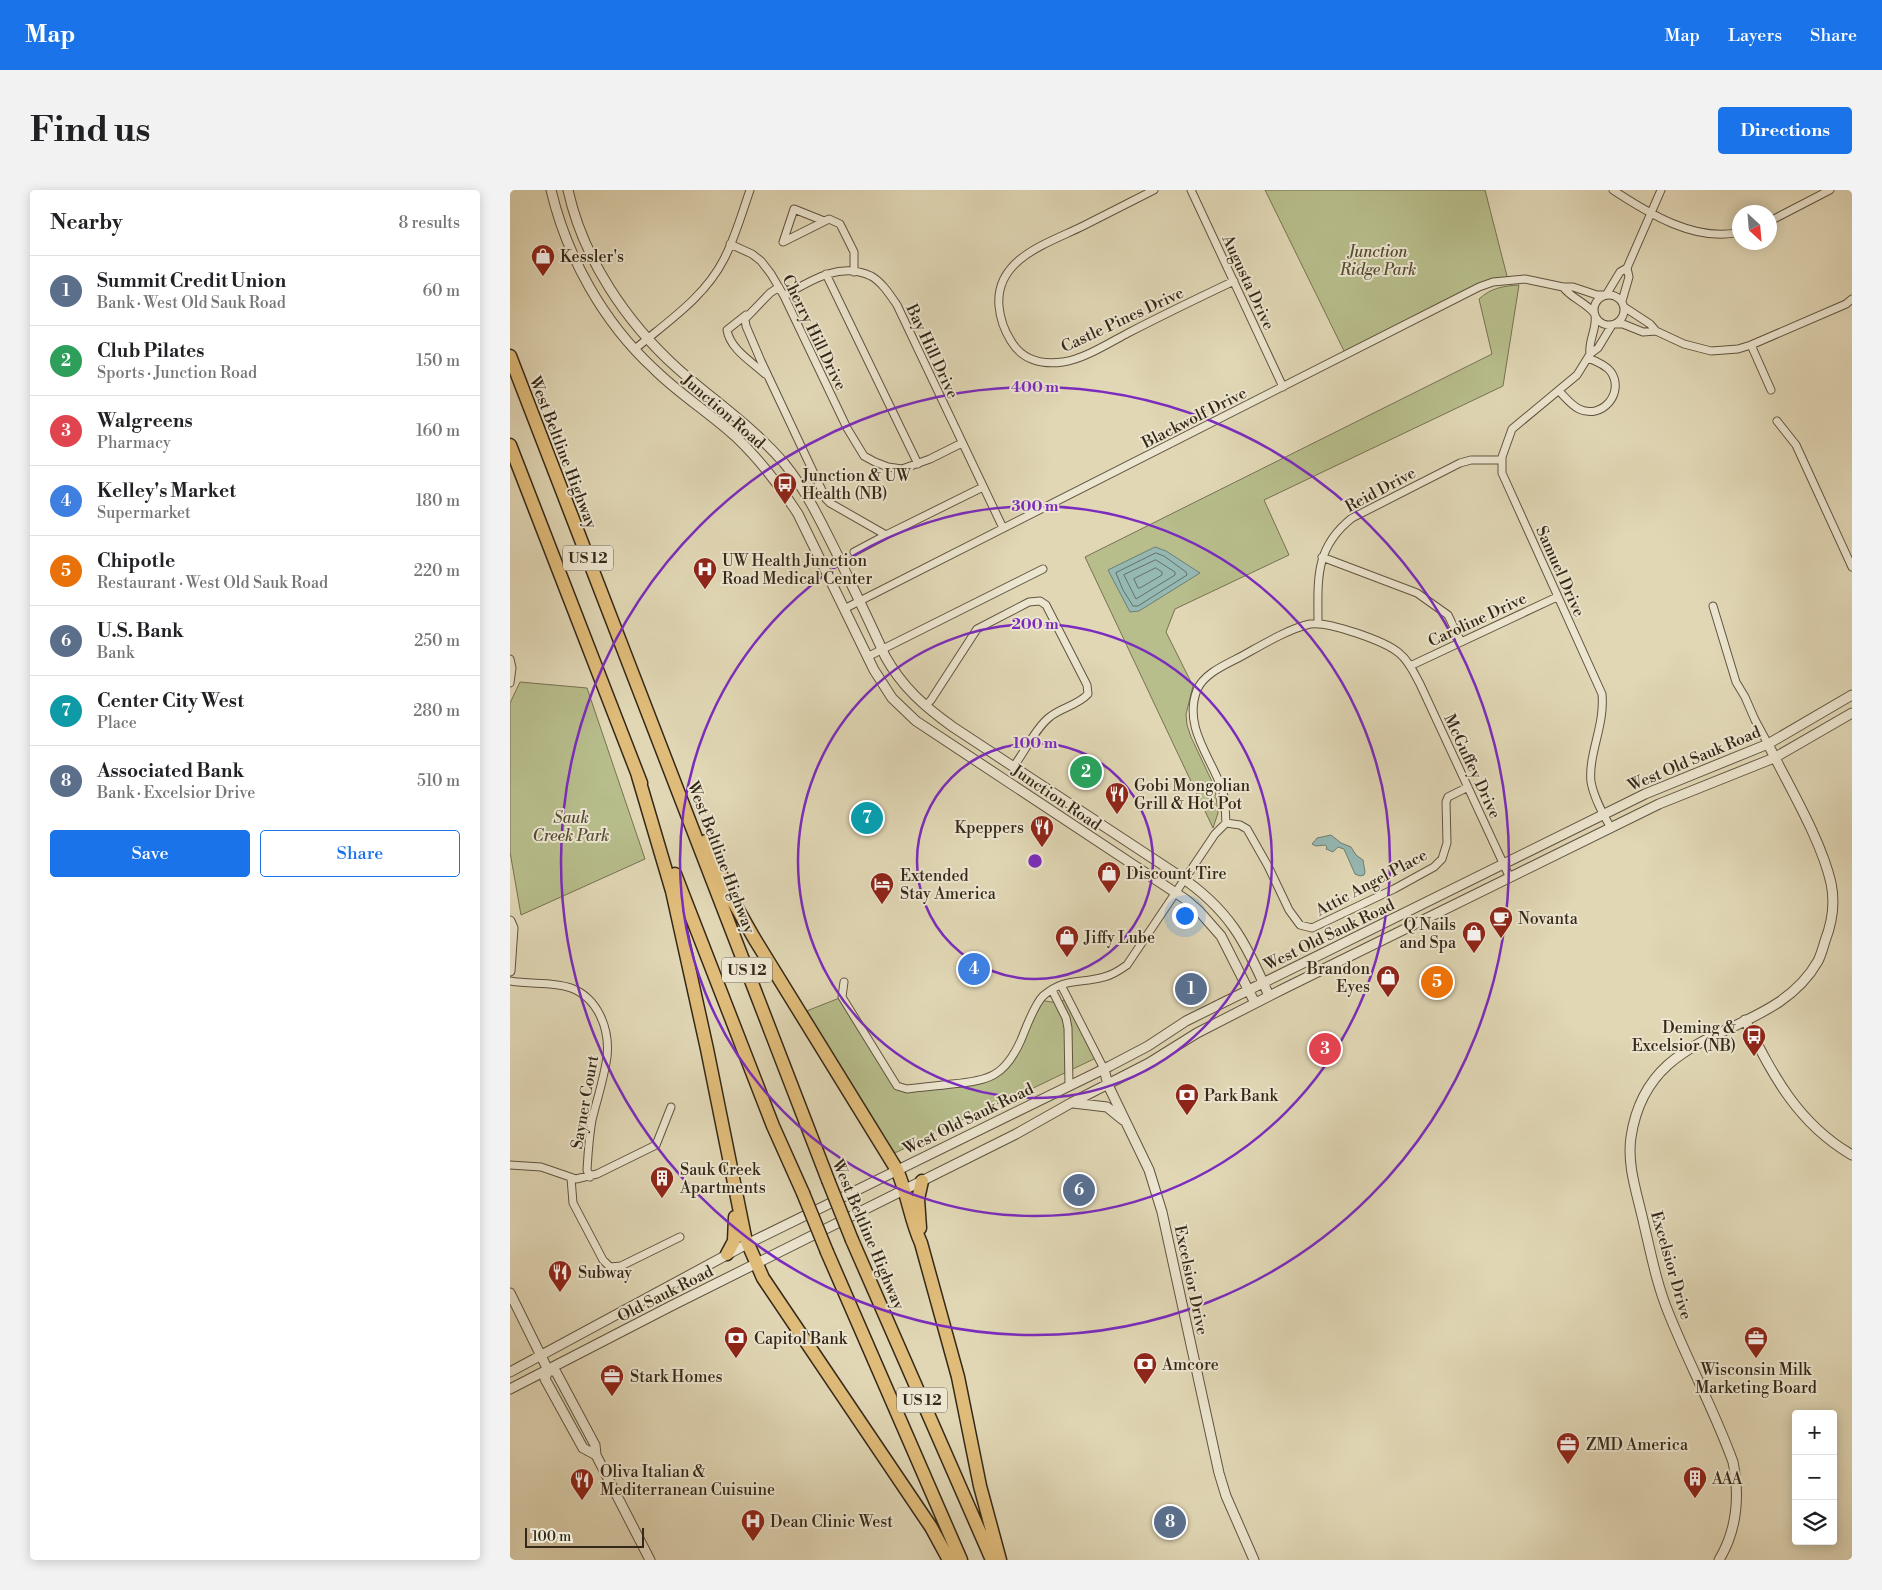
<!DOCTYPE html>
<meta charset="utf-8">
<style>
body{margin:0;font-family:"Libre Bodoni",serif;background:#f2f2f2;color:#202124}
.controls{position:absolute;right:15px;bottom:15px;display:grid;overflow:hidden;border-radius:5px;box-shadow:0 2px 12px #0003}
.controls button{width:45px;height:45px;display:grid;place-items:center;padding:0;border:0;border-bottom:1px solid #e0e0e0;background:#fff;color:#202124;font:25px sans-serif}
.compass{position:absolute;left:1222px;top:15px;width:45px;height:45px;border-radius:50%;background:#fff;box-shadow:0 2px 12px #0003;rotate:154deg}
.scale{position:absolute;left:15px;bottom:12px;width:119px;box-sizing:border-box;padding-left:5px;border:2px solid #352819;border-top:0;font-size:14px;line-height:18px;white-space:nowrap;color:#352819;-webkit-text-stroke:4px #ece5cf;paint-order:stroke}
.you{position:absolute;left:674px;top:725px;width:18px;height:18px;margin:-12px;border:4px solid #fff;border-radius:50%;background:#1a73e8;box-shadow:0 0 0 8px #1a73e833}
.badge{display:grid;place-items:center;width:32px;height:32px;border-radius:50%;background:#1a73e8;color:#fff;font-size:16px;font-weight:700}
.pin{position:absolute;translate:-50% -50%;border:2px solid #fff;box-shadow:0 1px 5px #0006}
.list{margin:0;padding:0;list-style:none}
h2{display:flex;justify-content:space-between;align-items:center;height:65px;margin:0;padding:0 20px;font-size:21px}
h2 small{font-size:16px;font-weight:400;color:#757577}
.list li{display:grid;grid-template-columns:32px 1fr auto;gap:15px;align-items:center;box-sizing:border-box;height:70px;padding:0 20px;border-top:1px solid #e0e0e0}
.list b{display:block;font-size:19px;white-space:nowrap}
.list p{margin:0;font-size:16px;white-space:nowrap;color:#757577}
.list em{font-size:16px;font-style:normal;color:#757577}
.actions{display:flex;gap:10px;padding:15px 20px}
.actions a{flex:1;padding:11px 0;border:1px solid #1a73e8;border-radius:5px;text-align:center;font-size:18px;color:#1a73e8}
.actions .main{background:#1a73e8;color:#fff}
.icon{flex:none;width:28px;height:28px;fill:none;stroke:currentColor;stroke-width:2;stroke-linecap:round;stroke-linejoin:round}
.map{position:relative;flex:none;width:1342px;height:1370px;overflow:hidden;border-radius:5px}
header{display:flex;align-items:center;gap:30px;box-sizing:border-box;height:70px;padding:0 25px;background:#1a73e8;color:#fff}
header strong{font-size:24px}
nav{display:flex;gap:28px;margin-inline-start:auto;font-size:18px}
.intro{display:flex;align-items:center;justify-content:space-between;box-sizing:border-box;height:120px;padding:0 30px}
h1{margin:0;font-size:35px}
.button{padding:12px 22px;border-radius:5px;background:#1a73e8;color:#fff;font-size:18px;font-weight:700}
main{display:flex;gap:30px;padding:0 30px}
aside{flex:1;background:#fff;border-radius:5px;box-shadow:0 2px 12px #0003}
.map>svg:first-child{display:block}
.green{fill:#b7bd8b;stroke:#767252}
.water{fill:#95b8b3;stroke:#6f7e75}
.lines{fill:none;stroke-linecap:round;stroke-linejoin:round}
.shore{stroke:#657066;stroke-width:1}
.minor-casing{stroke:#605440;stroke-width:9}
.tertiary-casing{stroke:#605440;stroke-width:11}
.motorway-casing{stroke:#352819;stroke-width:15}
.minor{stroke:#ece5cf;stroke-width:7}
.tertiary{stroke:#ece5cf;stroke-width:9}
.motorway{stroke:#e0bc7a;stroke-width:12}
.motorway-bridge-casing{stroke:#352819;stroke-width:15;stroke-linecap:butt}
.motorway-bridge{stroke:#e0bc7a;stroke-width:12}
.ring{fill:none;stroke:#7b2cbf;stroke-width:2.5}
.labels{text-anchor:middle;stroke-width:4;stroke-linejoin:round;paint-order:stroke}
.shield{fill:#ece5cf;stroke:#6c6150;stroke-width:1}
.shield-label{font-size:15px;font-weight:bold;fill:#352819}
.park-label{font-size:16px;font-style:italic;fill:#564d36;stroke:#ece5cf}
.poi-label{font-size:16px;fill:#352819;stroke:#ece5cf;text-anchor:start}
.street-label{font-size:16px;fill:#352819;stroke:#ece5cf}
.centre{fill:#7b2cbf;stroke:#ece5cf;stroke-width:2.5}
.ring-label{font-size:15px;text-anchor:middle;font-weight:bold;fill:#7b2cbf;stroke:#ece5cf;stroke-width:4;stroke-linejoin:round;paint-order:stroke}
</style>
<header>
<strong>Map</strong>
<nav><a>Map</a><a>Layers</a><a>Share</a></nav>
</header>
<div class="intro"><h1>Find us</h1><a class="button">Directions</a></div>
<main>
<aside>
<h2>Nearby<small>8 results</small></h2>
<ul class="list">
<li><span class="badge" style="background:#5c6f8a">1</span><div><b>Summit Credit Union</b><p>Bank · West Old Sauk Road</p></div><em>60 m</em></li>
<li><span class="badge" style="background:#2e9e5b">2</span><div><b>Club Pilates</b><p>Sports · Junction Road</p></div><em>150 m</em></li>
<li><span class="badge" style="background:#e0444e">3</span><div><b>Walgreens</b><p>Pharmacy</p></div><em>160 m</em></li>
<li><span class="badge" style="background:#3f7fe0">4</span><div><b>Kelley's Market</b><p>Supermarket</p></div><em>180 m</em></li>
<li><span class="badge" style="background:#e8710a">5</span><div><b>Chipotle</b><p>Restaurant · West Old Sauk Road</p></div><em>220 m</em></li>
<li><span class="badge" style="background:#5c6f8a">6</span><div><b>U.S. Bank</b><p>Bank</p></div><em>250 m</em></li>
<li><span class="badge" style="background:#0f9aa8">7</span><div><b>Center City West</b><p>Place</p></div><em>280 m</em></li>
<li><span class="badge" style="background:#5c6f8a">8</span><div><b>Associated Bank</b><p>Bank · Excelsior Drive</p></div><em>510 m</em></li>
</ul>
<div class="actions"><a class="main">Save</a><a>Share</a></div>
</aside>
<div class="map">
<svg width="1342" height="1370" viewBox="0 0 1342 1370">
<rect width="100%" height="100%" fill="#e1d7b5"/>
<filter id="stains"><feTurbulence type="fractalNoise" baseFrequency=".004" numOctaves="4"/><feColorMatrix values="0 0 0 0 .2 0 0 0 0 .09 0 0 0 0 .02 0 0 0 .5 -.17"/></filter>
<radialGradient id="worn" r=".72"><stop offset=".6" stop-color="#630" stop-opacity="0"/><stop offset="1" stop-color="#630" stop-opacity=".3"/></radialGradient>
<path class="green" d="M755,0H975L998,90L983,92L836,165Z
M1009,95L993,196L754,310L779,365L665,419L656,442L683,496L676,524L677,535L681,547L705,598L708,623L703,638L575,367L982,164L969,109C981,98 993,96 1009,95Z
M10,492L77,498L135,669L11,725L0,662V513Z
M332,807L387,896L397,899L468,892L497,873L529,810L548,813L558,808L588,867L517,901L470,921L387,962L380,963L289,824Z"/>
<path class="water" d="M645,357L656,361L690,383L629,421L620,422L598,380Z
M821,645L831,653L841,657L846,665L853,670L855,682L854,685L850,686L845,684L834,659L828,657L823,662L816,659L817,657L815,655L806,656L802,654L807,648Z"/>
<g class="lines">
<path class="shore" d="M646,363L654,366L676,382L677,385L628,416H623L613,400L606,383Z
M646,370L665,382V385L626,409L614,385Z
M646,378L652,382V385L630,398H628L624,389Z"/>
<g class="minor-casing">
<path id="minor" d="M644,0C620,12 597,24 573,36C539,53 485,68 489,116C490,128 494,140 501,151C512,170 532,175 553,172C574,169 599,153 618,143C653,125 688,108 724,91
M681,0L773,197
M1103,0C1138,23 1186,53 1230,42
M314,31L284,19L273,52L319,29L330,34L344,62V82
M1260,31L1320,0
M220,54L242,64L251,71L261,84L274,106L337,238L354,266L365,272L378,277L392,279L420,269L452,253
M316,84L408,274
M269,97L260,103L235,129L236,136L251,171L316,309L320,313L376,345L473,297
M1053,97C1061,108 1075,112 1084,123
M1084 120a15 15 0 1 1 30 0a15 15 0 1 1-30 0Z
M1096,105L1110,82L1117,78
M274,106C300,91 330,71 361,86C372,92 380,105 387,115L493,338
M1112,111L1119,87L1117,78L1151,0
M1114,117L1140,134L1146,141
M236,125L217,140C220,159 242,172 255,184
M1105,134H1113L1133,142L1146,141L1174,154L1201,161L1228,159L1241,155L1336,114L1342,109
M1241,155L1261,200
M125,159C157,132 195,107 214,69C225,48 232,23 240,0
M1080,164C1078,151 1087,139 1085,126
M1049,201C1055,207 1061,215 1069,219C1092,230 1115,203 1101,182C1096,175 1086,171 1078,168
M1267,231L1286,255L1342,377
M344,362L376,345
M812,367L907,403L938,425L951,452
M1203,416L1226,492L1235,507L1245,530L1258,554
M334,419L969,97L983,92L1015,89L1053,97H1063L1087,105H1093
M808,434C808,390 804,358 842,328L950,273L961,270H992
M357,467L533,379
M0,469L2,478L0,493
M900,476L1047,407
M415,516L421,510L467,439L519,412L530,411L536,415L577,495L578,504C568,515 553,517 541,526C527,536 515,561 504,576
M716,633C715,622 716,609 712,599C700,566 673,536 687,500C694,483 717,474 732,466C752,455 778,439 800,434C818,431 875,451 889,463C899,471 904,483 910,494L1000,688
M1101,638C1093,624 1084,608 1081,592C1078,564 1095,536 1092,504L992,283V267L1002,239L1067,185L1080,164L1088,158L1102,135
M0,791C20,795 42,791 61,798C88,808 100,839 97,867C94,889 87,909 82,930C79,947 78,963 77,980L80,987
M334,792L332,807L387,896L397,899C412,897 427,896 442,894C479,891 495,886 511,850C516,838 524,815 533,806C555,787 570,794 594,787C603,785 610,780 617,775L705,644L716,633L730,635L737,639L758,676L779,720L790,735L802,738L884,699L924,677L932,669L937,653L936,612L938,607L958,597
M551,795L594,879
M542,800L556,828L558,838L559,895
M0,975L31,977L66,989L87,984L146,955L161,917
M61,988L63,1013L93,1070L100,1077L111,1076L170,1047"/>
</g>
<g class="tertiary-casing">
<path id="tertiary" d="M41,0C57,67 93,132 144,179C169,204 200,223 226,247C250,270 270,296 288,324L364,480L382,508L406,531L675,709L689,721L711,746L745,813
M58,0C73,68 116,132 167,178C203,210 242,236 274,273C296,300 311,332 327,364C343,398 360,432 375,466C392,497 415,517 443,537L668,685C719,719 736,752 759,806
M0,731L3,738L0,781
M1235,830C1263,885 1287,933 1342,965
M594,879L598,895L639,980L652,1022L709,1283L716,1306L744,1370
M563,913L597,917L613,930
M0,1103L38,1180L35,1189L73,1258L86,1265
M38,1180L46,1182L85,1255L86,1265L140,1370
M0,1182L237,1054L600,876L638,856L676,831L1135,604L1258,554L1342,505
M0,1199L163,1115L506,944L561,913L639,873L687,843L773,799L1149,614L1264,568L1342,523
M1209,1370C1227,1340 1230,1307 1223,1272C1205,1222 1179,1174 1159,1124C1146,1093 1140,1059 1132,1026C1126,1000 1117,974 1121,947C1139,829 1261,854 1308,771C1311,765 1313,758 1315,751C1322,733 1325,712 1321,693C1311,649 1278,595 1258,554"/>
</g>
<g class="motorway-casing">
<path id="motorway" d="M0,166L318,990
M0,255L131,593
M128,586L162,701L197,859L235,1047L253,1088L421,1337L439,1370
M196,651L223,711L244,748L387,980C398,1005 400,1029 411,1053L448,1187L470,1296L490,1370
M165,684L263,936L293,1003
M410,1038L408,1009L412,991
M342,1050L482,1370
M317,1062L451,1370
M217,1064L224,1051L225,1027"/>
</g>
<use href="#minor" class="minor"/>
<use href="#tertiary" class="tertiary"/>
<use href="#motorway" class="motorway"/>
<g class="motorway-bridge-casing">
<path id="motorway-bridge" d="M318,990L342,1050
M293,1003L317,1062"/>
</g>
<use href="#motorway-bridge" class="motorway-bridge"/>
</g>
<g class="ring">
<circle cx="525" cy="671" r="118"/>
<circle cx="525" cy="671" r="237"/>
<circle cx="525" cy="671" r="355"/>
<circle cx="525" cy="671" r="474"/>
</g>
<defs>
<g id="shop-pin" transform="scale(1.25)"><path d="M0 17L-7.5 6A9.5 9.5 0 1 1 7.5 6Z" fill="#8f2418" stroke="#ece5cf"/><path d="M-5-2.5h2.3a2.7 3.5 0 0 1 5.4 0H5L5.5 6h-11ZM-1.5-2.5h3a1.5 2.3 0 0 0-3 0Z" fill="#fff"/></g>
<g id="bus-pin" transform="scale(1.25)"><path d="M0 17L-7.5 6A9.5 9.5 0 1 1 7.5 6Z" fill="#8f2418" stroke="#ece5cf"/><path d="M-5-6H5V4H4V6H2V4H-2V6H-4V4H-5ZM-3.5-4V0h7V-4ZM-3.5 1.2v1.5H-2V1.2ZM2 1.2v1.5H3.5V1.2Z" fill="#fff"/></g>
<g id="hospital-pin" transform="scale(1.25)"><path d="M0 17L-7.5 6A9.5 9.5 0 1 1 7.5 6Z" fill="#8f2418" stroke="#ece5cf"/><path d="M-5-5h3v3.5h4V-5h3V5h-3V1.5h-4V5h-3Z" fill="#fff"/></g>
<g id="restaurant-pin" transform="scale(1.25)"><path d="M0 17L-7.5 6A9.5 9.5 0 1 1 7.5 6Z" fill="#8f2418" stroke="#ece5cf"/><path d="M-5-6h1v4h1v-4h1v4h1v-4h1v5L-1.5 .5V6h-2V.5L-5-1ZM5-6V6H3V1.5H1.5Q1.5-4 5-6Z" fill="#fff"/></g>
<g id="hotel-pin" transform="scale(1.25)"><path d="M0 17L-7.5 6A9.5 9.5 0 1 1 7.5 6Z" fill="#8f2418" stroke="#ece5cf"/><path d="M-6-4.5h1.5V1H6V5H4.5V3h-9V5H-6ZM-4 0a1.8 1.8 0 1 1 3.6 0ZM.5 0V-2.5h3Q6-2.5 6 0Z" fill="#fff"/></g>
<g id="cafe-pin" transform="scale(1.25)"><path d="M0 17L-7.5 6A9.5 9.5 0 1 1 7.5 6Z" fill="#8f2418" stroke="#ece5cf"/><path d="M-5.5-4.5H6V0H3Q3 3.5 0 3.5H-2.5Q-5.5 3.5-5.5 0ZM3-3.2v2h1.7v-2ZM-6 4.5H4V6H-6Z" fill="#fff"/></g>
<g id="bank-pin" transform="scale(1.25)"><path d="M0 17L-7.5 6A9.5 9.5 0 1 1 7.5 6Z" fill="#8f2418" stroke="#ece5cf"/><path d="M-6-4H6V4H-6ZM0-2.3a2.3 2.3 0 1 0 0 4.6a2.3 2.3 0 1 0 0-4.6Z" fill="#fff"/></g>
<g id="building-pin" transform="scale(1.25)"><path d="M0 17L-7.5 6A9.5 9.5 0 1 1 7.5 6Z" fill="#8f2418" stroke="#ece5cf"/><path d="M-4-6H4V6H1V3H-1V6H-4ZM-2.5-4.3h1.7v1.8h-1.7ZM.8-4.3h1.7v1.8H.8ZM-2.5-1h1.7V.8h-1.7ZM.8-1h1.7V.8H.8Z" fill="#fff"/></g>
<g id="office-pin" transform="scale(1.25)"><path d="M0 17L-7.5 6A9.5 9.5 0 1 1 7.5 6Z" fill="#8f2418" stroke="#ece5cf"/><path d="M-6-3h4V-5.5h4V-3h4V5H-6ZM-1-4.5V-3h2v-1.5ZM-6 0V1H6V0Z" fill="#fff"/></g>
</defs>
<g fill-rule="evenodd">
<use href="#shop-pin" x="33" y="66"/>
<use href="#bus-pin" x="275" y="294"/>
<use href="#hospital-pin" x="195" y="379"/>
<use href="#restaurant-pin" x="607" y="604"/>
<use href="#restaurant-pin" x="532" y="637"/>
<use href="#shop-pin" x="599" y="683"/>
<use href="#hotel-pin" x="372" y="694"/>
<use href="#cafe-pin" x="991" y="728"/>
<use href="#shop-pin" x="964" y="743"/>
<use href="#shop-pin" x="557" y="747"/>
<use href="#shop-pin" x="878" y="787"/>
<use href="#bus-pin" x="1244" y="846"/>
<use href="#bank-pin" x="677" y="905"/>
<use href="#building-pin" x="152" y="988"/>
<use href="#restaurant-pin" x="50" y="1082"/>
<use href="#bank-pin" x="226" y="1148"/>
<use href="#office-pin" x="1246" y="1148"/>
<use href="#bank-pin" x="635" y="1174"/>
<use href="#office-pin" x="102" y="1186"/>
<use href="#office-pin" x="1058" y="1254"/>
<use href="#building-pin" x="1185" y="1288"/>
<use href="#restaurant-pin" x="72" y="1290"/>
<use href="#hospital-pin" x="243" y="1331"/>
</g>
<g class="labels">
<g class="shield">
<rect x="53" y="355.5" width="50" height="25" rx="4"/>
<rect x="212" y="767.5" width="50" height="25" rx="4"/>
<rect x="387" y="1197.5" width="50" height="25" rx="4"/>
</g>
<g class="shield-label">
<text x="78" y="373">US 12</text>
<text x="237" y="785">US 12</text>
<text x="412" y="1215">US 12</text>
</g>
<g class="park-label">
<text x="868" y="67">Junction<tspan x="868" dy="18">Ridge Park</tspan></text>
<text x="61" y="633">Sauk<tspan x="61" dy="18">Creek Park</tspan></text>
</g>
<g class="poi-label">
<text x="50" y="72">Kessler's</text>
<text x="292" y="291">Junction &amp; UW<tspan x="292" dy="18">Health (NB)</tspan></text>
<text x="212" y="376">UW Health Junction<tspan x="212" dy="18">Road Medical Center</tspan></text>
<text x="624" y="601">Gobi Mongolian<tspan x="624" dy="18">Grill &amp; Hot Pot</tspan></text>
<text x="514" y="643" text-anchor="end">Kpeppers</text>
<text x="616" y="689">Discount Tire</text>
<text x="390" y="691">Extended<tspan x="390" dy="18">Stay America</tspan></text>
<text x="1008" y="734">Novanta</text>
<text x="946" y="740" text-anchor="end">Q Nails<tspan x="946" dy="18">and Spa</tspan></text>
<text x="574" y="753">Jiffy Lube</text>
<text x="860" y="784" text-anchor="end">Brandon<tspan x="860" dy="18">Eyes</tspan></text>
<text x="1226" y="843" text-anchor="end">Deming &amp;<tspan x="1226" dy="18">Excelsior (NB)</tspan></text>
<text x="694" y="911">Park Bank</text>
<text x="170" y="985">Sauk Creek<tspan x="170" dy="18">Apartments</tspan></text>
<text x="68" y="1088">Subway</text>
<text x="244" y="1154">Capitol Bank</text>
<text x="652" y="1180">Amcore</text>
<text x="1246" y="1185" text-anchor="middle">Wisconsin Milk<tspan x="1246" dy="18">Marketing Board</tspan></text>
<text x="120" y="1192">Stark Homes</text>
<text x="1076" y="1260">ZMD America</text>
<text x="90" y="1287">Oliva Italian &amp;<tspan x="90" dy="18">Mediterranean Cuisuine</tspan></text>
<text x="1202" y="1294">AAA</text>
<text x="260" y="1337">Dean Clinic West</text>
</g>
<g class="street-label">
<text transform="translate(739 92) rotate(65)" y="6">Augusta Drive</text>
<text transform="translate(612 129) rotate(-25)" y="6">Castle Pines Drive</text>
<text transform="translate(305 142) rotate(64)" y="6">Cherry Hill Drive</text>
<text transform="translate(423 161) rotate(65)" y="6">Bay Hill Drive</text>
<text transform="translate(214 221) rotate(41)" y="6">Junction Road</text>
<text transform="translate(684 227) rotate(-27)" y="6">Blackwolf Drive</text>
<text transform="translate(54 262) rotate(69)" y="6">West Beltline Highway</text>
<text transform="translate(870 299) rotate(-28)" y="6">Reid Drive</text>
<text transform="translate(1051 381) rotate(66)" y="6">Samuel Drive</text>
<text transform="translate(967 429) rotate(-25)" y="6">Caroline Drive</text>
<text transform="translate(1184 568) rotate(-23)" y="6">West Old Sauk Road</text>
<text transform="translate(963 576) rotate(65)" y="6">McGuffey Drive</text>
<text transform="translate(547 607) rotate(34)" y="6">Junction Road</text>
<text transform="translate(212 667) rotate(69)" y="6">West Beltline Highway</text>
<text transform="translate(861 692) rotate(-28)" y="6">Attic Angel Place</text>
<text transform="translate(819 744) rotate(-26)" y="6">West Old Sauk Road</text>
<text transform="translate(74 912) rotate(-80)" y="6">Sayner Court</text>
<text transform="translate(458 928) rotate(-26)" y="6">West Old Sauk Road</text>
<text transform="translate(359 1044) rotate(67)" y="6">West Beltline Highway</text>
<text transform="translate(1162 1075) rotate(74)" y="6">Excelsior Drive</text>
<text transform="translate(682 1090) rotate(78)" y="6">Excelsior Drive</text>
<text transform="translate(155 1103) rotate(-27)" y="6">Old Sauk Road</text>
</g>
</g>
<circle cx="525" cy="671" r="8" class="centre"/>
<g class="ring-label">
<text x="525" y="202">400 m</text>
<text x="525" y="321">300 m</text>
<text x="525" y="439">200 m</text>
<text x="525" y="558">100 m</text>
</g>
<rect width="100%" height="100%" filter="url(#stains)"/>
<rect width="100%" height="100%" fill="url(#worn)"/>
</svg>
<div class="controls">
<button>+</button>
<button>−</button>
<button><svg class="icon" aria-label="layers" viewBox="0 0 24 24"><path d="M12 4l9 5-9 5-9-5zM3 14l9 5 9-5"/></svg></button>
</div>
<svg class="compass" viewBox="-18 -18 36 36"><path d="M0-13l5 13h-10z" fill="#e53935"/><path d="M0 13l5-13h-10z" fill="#757577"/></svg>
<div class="scale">100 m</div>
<div class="you"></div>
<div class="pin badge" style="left:681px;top:799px;background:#5c6f8a">1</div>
<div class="pin badge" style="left:576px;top:582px;background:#2e9e5b">2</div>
<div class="pin badge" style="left:815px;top:859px;background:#e0444e">3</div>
<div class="pin badge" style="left:464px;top:779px;background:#3f7fe0">4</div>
<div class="pin badge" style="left:927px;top:792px;background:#e8710a">5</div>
<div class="pin badge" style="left:569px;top:1000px;background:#5c6f8a">6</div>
<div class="pin badge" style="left:357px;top:628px;background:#0f9aa8">7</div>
<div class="pin badge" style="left:660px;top:1332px;background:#5c6f8a">8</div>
</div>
</main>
